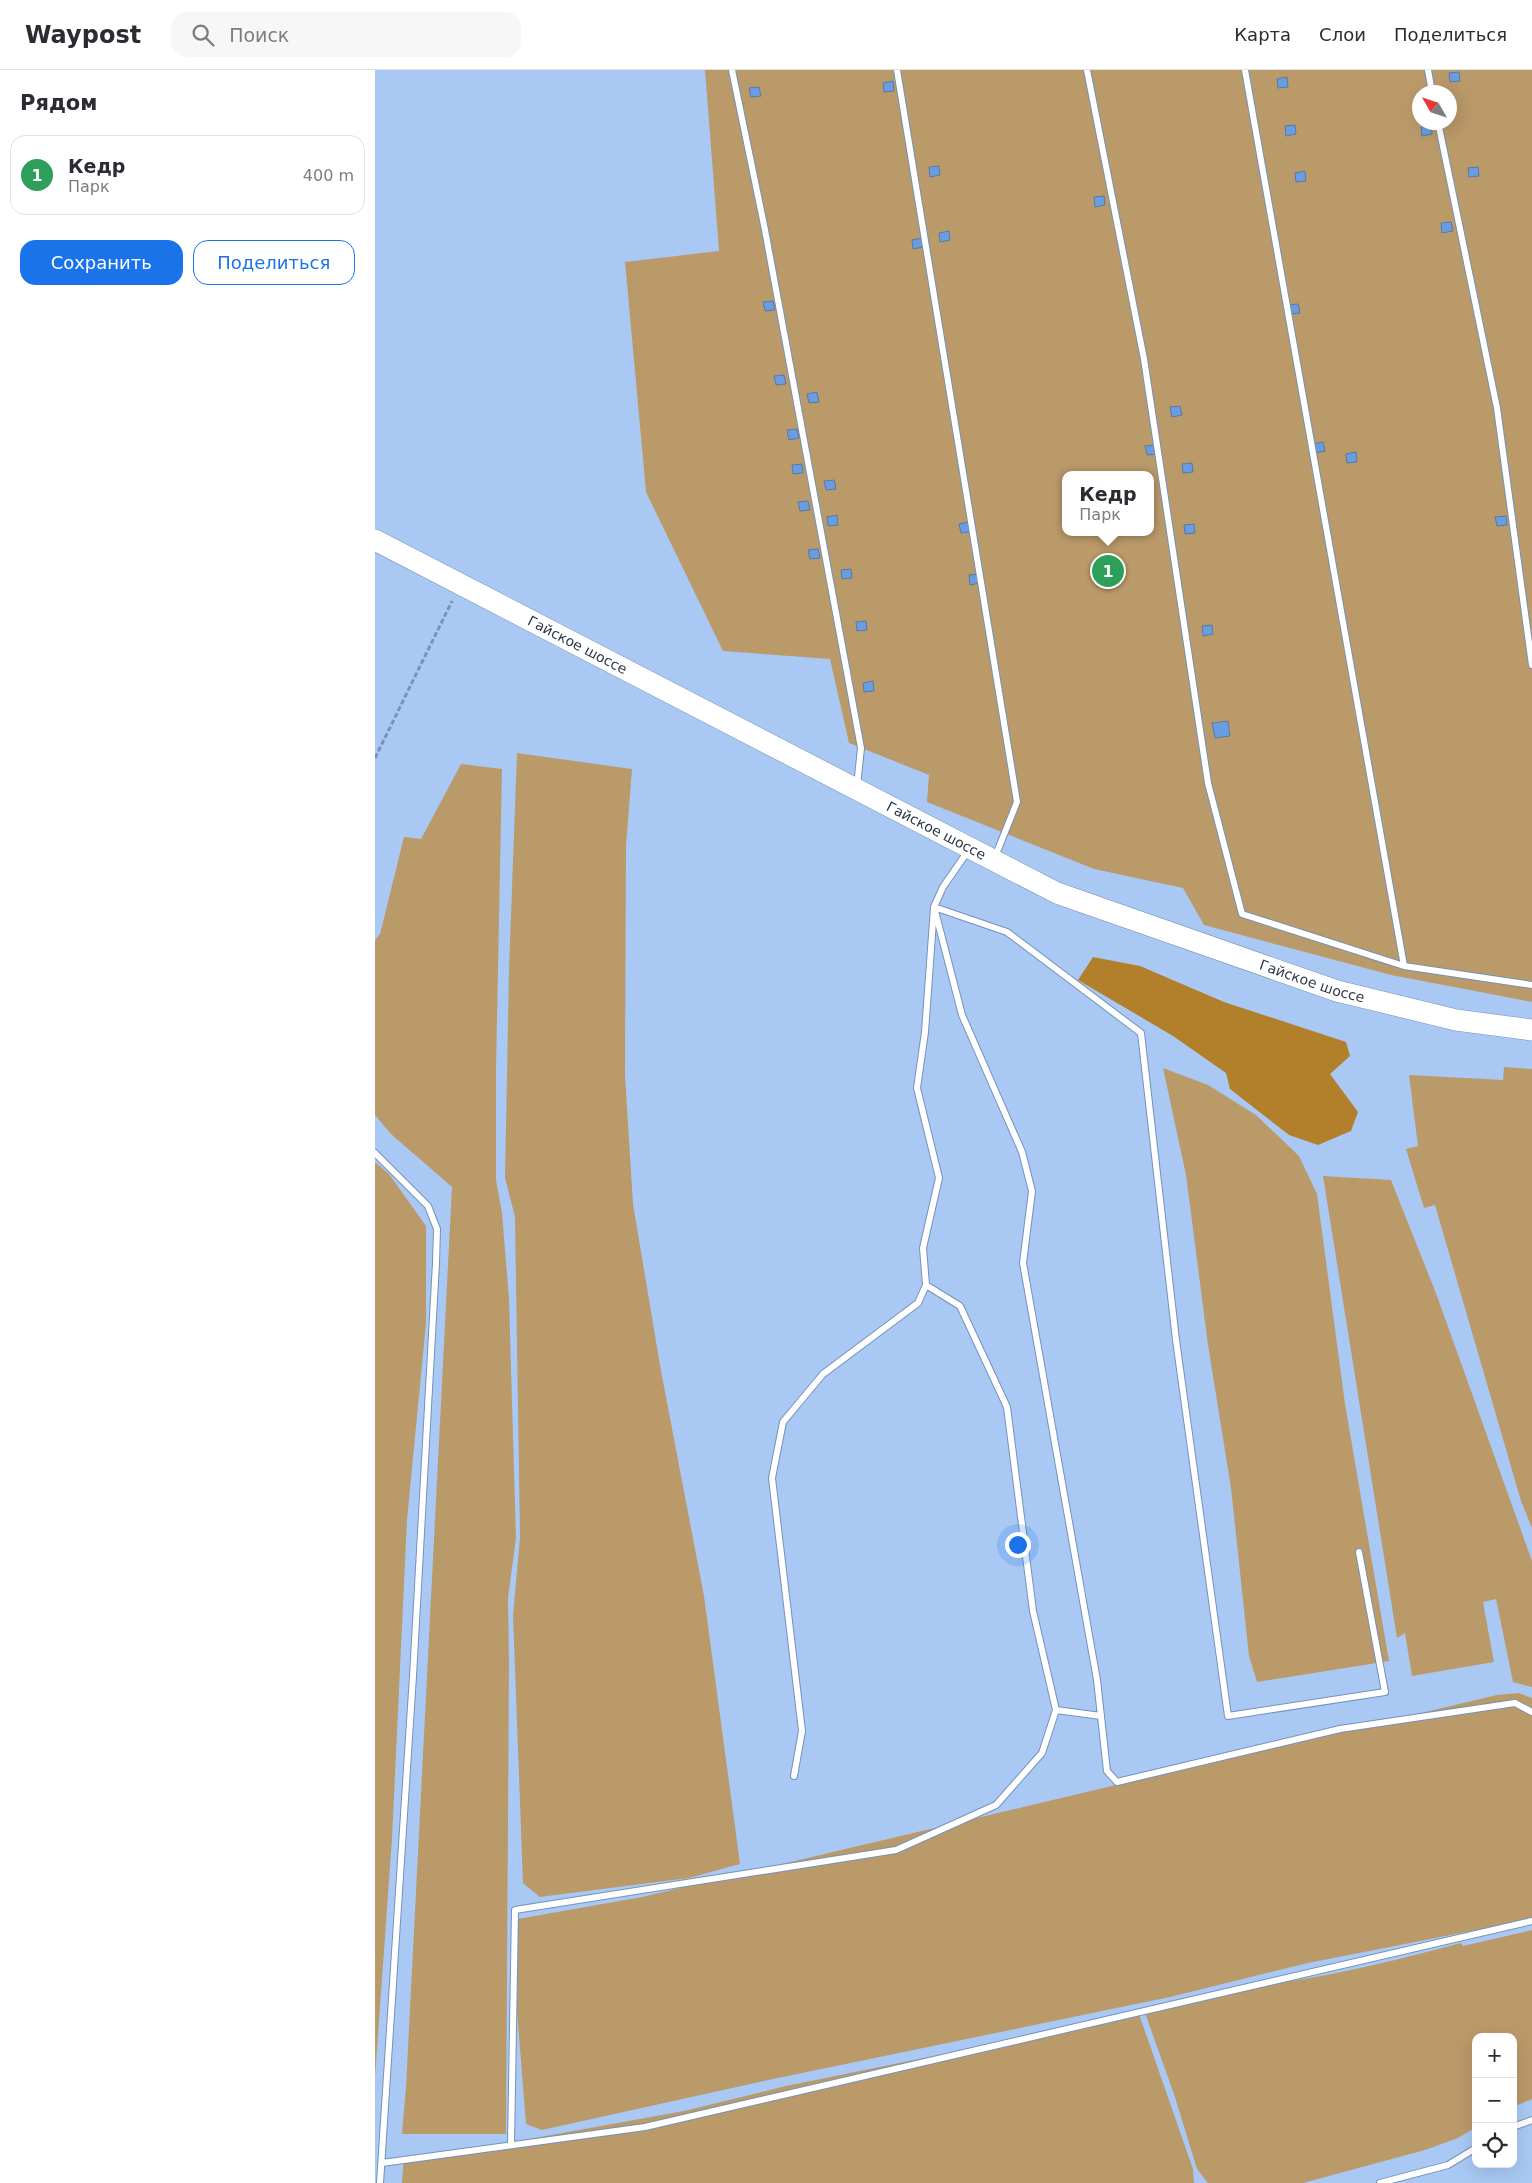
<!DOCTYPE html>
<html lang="ru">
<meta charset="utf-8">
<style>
body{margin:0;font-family:"DejaVu Sans",sans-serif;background:#f7f7f7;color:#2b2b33}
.controls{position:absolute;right:15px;bottom:15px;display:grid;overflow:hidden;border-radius:10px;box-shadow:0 5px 20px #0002}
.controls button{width:45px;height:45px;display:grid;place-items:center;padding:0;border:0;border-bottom:1px solid #e1e1e2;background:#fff;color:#2b2b33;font:25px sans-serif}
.compass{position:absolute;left:1037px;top:15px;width:45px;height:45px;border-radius:50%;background:#fff;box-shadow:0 5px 20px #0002;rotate:309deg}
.you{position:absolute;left:642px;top:1474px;width:18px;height:18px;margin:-12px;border:4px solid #fff;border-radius:50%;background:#1a73e8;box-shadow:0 0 0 8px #1a73e833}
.badge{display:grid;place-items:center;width:32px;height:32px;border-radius:50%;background:#1a73e8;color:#fff;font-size:16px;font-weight:700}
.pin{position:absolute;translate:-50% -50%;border:2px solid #fff;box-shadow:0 1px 5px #0006}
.popup{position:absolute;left:687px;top:401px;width:92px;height:65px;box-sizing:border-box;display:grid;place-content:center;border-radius:10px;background:#fff;filter:drop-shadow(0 1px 4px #0005);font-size:16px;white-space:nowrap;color:#7c7c81}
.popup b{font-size:19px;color:#2b2b33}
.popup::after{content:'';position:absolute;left:50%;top:100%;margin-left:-10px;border:10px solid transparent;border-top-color:#fff}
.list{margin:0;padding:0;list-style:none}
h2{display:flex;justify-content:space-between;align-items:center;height:65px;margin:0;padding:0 20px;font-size:21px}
h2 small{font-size:16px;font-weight:400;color:#7c7c81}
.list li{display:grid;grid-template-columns:32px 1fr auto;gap:15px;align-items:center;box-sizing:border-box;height:80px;margin:0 10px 10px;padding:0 10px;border:1px solid #e1e1e2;border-radius:15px}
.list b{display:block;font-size:19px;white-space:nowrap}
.list p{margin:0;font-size:16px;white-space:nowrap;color:#7c7c81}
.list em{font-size:16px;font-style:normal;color:#7c7c81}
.actions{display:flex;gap:10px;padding:15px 20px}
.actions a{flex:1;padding:11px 0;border:1px solid #1a73e8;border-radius:15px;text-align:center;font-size:18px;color:#1a73e8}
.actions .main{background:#1a73e8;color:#fff}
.icon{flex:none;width:28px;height:28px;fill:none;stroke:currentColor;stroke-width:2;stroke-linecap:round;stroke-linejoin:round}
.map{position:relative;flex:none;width:1157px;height:2113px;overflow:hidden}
header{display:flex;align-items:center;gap:30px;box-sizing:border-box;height:70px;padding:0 25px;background:#fff;border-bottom:1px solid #e1e1e2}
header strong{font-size:24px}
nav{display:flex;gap:28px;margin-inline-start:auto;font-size:18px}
.search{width:350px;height:45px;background:#f7f7f7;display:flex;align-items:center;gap:12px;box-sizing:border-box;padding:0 18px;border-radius:15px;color:#7c7c81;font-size:19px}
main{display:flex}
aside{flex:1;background:#fff}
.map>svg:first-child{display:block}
.green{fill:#bb9a6a;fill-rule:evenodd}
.forest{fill:#b27f2b}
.building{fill:#699de1;stroke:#5b78a0}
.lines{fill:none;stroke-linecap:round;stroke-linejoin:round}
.service-casing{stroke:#7392bb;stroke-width:8}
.primary-casing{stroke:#7392bb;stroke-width:22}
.path{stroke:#7a93b5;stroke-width:3;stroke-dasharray:5 2.5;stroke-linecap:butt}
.service{stroke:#fff;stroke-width:6}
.primary{stroke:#fff;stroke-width:21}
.labels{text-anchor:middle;stroke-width:4;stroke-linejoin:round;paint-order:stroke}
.street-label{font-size:14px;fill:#2b3849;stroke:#bbd6f9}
</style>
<header>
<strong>Waypost</strong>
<div class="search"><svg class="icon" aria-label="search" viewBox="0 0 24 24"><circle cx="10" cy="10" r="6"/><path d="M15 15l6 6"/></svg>Поиск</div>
<nav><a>Карта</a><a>Слои</a><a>Поделиться</a></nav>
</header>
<main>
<aside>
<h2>Рядом<small></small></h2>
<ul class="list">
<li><span class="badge" style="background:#2e9e5b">1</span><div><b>Кедр</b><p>Парк</p></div><em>400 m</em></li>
</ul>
<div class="actions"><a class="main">Сохранить</a><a>Поделиться</a></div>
</aside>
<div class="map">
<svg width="1157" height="2113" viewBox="0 0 1157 2113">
<rect width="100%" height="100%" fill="#a9c9f4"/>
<path class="green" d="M330,0H1157V932L1016,905L829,855L808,818L719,799L552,732L554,705L474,673L455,589L348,581L271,422L250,192L344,181ZM1044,22H1074V52H1044ZM690,405H776V462H690Z
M142,683L257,699L251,776L250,1005L258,1134L286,1301L329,1526L365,1794L314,1808L165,1827L148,1813L138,1545L145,1468L140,1147L130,1108L134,899Z
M86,694L127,699L121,999V1110L127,1143L134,1229L141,1468L133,1528L134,1594L131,2064H27L31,2017L77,1117L16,1064L0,1045V870L5,864L29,767L46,769Z
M1129,997L1157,999V1458L1146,1431L1060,1135L1049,1138L1031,1079L1043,1076L1034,1005L1128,1010Z
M788,998L833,1015L881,1045L924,1086L942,1124L970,1334L1014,1591L882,1612L874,1586L856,1418L833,1275L811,1105Z
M0,1092L14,1104L51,1156V1253L32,1450L17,1769L0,2007Z
M948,1106L1016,1110L1062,1226L1157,1491V1617L1138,1612L1121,1529L1108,1532L1119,1592L1037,1606L1030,1563L1022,1568Z
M1144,1623L1157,1628V1849L933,1893L795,1927L398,2009L167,2060L151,2054L142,1941L143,1849L267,1827L1122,1625Z
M1157,1860V2029L1138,2037V1967H1101V2057L1083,2068L1050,2080L928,2113H833L822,2099L799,2024L770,1943L886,1917C897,1916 906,1912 916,1911C974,1902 1030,1888 1086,1873L1088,1876Z
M764,1944L818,2099L819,2113H27L29,2086L76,2083L309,2041L411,2016Z"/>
<path class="forest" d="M718,887L765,896L849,932L971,972L975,986L955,1004L983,1042L976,1061L943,1075L914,1065L855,1019L851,1003L798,966L703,910Z"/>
<path class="building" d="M1084,2L1085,11L1075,12L1074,3Z
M912,7L913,17L903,18L902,9Z
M518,11L519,21L509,22L508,13Z
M384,17L386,26L376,27L374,18Z
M920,55L921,64L911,66L910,56Z
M1056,55L1057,64L1047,66L1046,57Z
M564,96L565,105L555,107L554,97Z
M1103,97L1104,106L1094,107L1093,98Z
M930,101L931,111L921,112L920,103Z
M729,126L730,135L720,137L719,127Z
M1076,152L1078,161L1067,163L1066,153Z
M574,161L575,170L565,172L564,163Z
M547,168L548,177L538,179L537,170Z
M398,231L400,240L390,241L388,232Z
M923,234L925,243L915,244L913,235Z
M409,305L411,314L401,315L399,306Z
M442,322L444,332L434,333L432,324Z
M805,336L807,345L797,347L795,337Z
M422,359L424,368L414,370L412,360Z
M948,372L950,381L940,383L938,374Z
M781,375L782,384L772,385L770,376Z
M981,382L982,392L972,393L971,384Z
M817,393L818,402L808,403L807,394Z
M427,394L428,403L418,404L417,395Z
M459,410L461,419L451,420L449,411Z
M433,431L435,440L425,441L423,432Z
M462,445L463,455L453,456L452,447Z
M1131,446L1132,455L1122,456L1120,447Z
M594,452L596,462L586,463L584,454Z
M819,454L820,463L810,464L809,455Z
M443,479L445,488L435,489L433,480Z
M476,499L477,508L467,509L466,500Z
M604,504L605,513L595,515L594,505Z
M491,551L492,560L482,561L481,552Z
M837,555L838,564L828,566L827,556Z
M498,611L499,621L489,622L488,613Z
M853,651L855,666L840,668L837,653Z"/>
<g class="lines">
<g class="service-casing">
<path id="service" d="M357,0L390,160L486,678L482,716
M522,0L642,732L620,787
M712,0L769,289L833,713L867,844L1029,896L1157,915
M870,0L1029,896
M1053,0L1057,22
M1063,52L1122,338L1157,595
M593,781L568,817L559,837L587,945L647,1082L657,1121L648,1193L722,1610L732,1701L742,1712L965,1659L1140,1633L1157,1642
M0,1083L53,1136L62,1159L61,1193L38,1606L5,2113
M726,1646L681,1640L658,1541L632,1337L585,1236L551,1215L548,1178L564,1108L542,1018L550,962L559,837L632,862L766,963L801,1270L853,1646L1010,1622L984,1482
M419,1706L427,1661L397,1408L408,1352L448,1304L543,1233L551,1215
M1138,2057L1157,2050
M136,2075L140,1840L521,1780L621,1735L667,1683L681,1640
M7,2093L270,2057L1157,1851
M1005,2113L1073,2095L1101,2078"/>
</g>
<g class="primary-casing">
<g id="primary">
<path id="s1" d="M0,470L682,823L962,921L1081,950L1157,960"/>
</g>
</g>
<path class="path" d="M0,688L77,531"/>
<use href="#service" class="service"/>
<use href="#primary" class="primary"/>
</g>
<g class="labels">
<g class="street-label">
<text dy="5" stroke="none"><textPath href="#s1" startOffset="228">Гайское шоссе</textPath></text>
<text dy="5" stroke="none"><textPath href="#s1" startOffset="632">Гайское шоссе</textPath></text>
<text dy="5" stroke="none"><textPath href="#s1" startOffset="1038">Гайское шоссе</textPath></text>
</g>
</g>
</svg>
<div class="controls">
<button>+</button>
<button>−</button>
<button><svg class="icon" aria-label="locate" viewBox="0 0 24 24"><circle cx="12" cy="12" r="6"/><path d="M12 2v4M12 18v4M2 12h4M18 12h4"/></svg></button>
</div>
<svg class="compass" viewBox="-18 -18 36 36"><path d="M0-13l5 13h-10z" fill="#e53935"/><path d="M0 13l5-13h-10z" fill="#7c7c81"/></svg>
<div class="you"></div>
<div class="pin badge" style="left:733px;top:501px;background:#2e9e5b">1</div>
<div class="popup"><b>Кедр</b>Парк</div>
</div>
</main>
